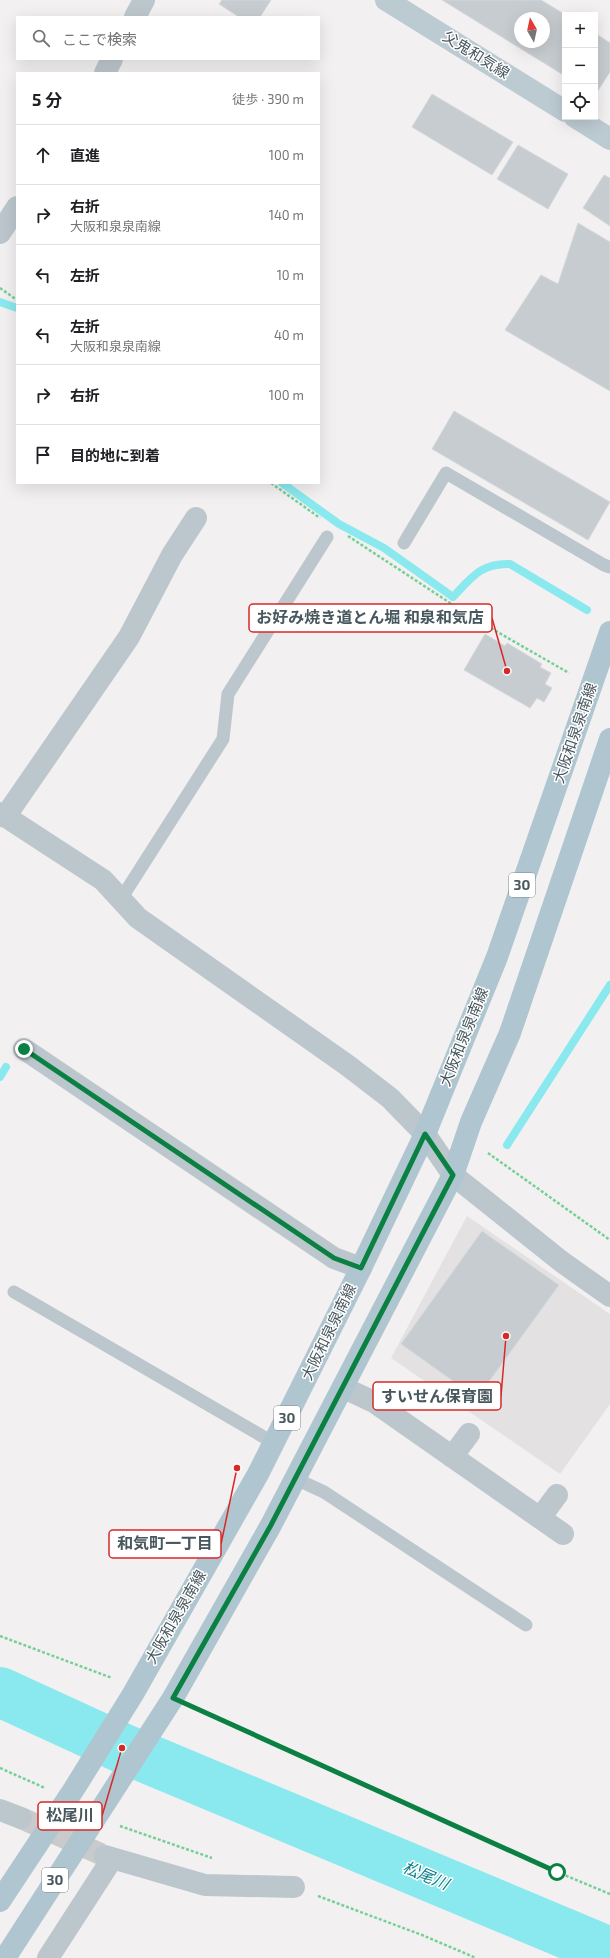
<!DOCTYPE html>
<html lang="ja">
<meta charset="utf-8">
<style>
body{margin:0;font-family:"Exo 2","Noto Sans JP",sans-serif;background:#f6f6f6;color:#202124}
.controls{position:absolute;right:12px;top:12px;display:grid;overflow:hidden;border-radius:0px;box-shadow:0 4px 16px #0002}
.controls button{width:36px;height:36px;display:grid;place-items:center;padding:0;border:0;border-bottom:1px solid #e0e0e0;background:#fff;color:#202124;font:20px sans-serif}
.compass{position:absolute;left:514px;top:12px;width:36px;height:36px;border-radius:50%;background:#fff;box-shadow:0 4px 16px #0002;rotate:351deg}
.stop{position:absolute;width:12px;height:12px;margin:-9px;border:3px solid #0b8043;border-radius:50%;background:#fff}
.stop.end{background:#0b8043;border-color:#fff;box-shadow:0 1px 4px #0008}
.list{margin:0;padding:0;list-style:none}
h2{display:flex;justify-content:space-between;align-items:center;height:52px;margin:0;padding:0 16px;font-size:17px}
h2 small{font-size:13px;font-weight:400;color:#757577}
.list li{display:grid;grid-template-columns:26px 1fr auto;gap:12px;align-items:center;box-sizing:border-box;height:60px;padding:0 16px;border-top:1px solid #e0e0e0}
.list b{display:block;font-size:15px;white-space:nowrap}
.list p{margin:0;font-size:13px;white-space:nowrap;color:#757577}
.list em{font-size:13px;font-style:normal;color:#757577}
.icon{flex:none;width:22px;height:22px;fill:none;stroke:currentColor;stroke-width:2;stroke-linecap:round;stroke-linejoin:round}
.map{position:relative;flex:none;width:610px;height:1958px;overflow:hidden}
.search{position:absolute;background:#fff;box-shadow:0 4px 16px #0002;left:16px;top:16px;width:304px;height:44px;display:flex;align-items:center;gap:10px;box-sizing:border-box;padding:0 14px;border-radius:0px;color:#757577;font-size:15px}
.panel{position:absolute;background:#fff;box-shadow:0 4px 16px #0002;left:16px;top:72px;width:304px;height:412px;border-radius:0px}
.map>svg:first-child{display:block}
.education{fill:#e4e1e3}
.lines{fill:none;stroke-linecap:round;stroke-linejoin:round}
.stream{stroke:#8ae9ee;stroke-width:8}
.river{stroke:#8ae9ee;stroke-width:50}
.building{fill:#c7ccd0;stroke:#d4d8dc;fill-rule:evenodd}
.minor-tunnel{stroke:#c8cacc;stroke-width:22;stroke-dasharray:22 11;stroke-linecap:butt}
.path{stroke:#75d095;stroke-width:2.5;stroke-dasharray:3 2;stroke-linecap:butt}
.service{stroke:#bcc7cd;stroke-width:13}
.minor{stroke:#bcc7cd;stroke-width:22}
.secondary{stroke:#bccad2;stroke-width:22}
.primary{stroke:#afc5cf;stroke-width:22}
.route{stroke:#0b8043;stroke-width:5}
.labels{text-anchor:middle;stroke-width:3;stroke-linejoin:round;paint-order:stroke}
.shield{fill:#fff;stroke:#7f898e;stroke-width:1}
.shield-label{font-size:14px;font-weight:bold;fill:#48575e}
.street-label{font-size:15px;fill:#48575e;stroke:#fff}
.water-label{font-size:16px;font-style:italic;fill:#0b8288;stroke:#fff}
.leader{fill:none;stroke:#d62828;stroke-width:1.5}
.callout-dot{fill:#d62828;stroke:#fff;stroke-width:1.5}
.callout{fill:#fff;stroke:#d62828;stroke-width:1.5}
.callout-label{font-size:16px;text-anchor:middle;font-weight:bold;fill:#48575e}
</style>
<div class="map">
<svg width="610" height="1958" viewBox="0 0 610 1958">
<rect width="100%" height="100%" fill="#f3f0f1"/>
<path class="education" d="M467,1216L610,1314V1404L560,1474L391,1358Z"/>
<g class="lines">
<path class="stream" d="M0,302L17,308
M282,483L339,524L384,548L453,597C472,577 481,563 510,564L587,610
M0,1077L6,1067
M507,1145L610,985"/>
<path class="river" d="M0,1692L122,1748L610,1952"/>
</g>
<path class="building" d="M222,0H271L260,17H239L219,4Z
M442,0H541L566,15L565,76ZM520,18H544V42H520Z
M595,33L610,43V72L595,95Z
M432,94L513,142L492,175L412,127Z
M518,145L568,174L548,209L497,179Z
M604,175L610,178V226L583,208Z
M578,223L610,242V391L505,330L541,275L558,284Z
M454,411L610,502L588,540L432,449Z
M485,634L505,646L507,643L542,664L540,667L551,673L545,684L552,688L544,702L537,698L530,708L464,670Z
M482,1231L559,1285L477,1398L401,1344Z"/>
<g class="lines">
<path class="minor-tunnel" d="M21,1818L105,1856"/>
<path class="path" d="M0,288L17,300
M271,483L320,518
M348,536L473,618L569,673
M488,1153L610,1240
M0,1636L112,1678
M197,1708L557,1872L610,1894
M0,1768L45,1788
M120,1826L212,1858
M318,1896L422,1935L476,1958"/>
<path class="service" d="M404,543L446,473L604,565L610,567
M121,899L223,739L228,694L327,537
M14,1292L274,1443
M296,1479L324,1492L526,1625"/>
<path class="minor" d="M135,17L144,0
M105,73L112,59
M0,233L17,207
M0,813L103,880L138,918L347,1065L390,1098L425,1134L453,1175L562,1262L610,1296
M5,817L129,637L172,555L196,518
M24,1049L334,1258L361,1268
M344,1388L374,1402L563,1534
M452,1457L469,1434
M540,1518L557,1495
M0,1810L21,1818
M105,1856L205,1885L294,1887
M48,1958L112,1859"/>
<path class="secondary" d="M386,0L565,111
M575,117L610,139"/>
<path class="primary" d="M0,1901L74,1789L133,1694L258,1474L361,1268L425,1134L497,957L610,632
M5,1958L173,1698L271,1525L453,1175L471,1122L510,1033L610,739"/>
</g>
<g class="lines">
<path class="route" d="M24,1049L334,1258L361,1268L425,1134L453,1175L271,1525L173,1698L557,1872"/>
</g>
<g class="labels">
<g class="shield">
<rect x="509" y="873" width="26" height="24" rx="3"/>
<rect x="274" y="1406" width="26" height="24" rx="3"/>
<rect x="42" y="1868" width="26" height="24" rx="3"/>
</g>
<g class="shield-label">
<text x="522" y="890">30</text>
<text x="287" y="1423">30</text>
<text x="55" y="1885">30</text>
</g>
<g class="street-label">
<text transform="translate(476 55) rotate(32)" y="5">父鬼和気線</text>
<text transform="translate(575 733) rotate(-71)" y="5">大阪和泉泉南線</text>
<text transform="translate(464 1037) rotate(-68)" y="5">大阪和泉泉南線</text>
<text transform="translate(329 1332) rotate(-64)" y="5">大阪和泉泉南線</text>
<text transform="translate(176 1617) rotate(-60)" y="5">大阪和泉泉南線</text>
</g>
<g class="water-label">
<text transform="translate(426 1875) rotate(23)" y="6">松尾川</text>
</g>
</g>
<path class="leader" d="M507 671L492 618M506 1336L501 1396M237 1468L221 1544M122 1748L102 1816"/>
<g class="callout-dot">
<circle cx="507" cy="671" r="4"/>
<circle cx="506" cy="1336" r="4"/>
<circle cx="237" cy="1468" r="4"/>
<circle cx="122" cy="1748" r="4"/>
</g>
<g class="callout">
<rect x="249" y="604" width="243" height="28" rx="4"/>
<rect x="373" y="1382" width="128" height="28" rx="4"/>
<rect x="109" y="1530" width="112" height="28" rx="4"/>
<rect x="38" y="1802" width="64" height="28" rx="4"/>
</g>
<g class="callout-label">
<text x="370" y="623">お好み焼き道とん堀 和泉和気店</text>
<text x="437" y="1402">すいせん保育園</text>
<text x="165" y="1549">和気町一丁目</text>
<text x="70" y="1821">松尾川</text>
</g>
</svg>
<div class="controls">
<button>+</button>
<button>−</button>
<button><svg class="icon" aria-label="locate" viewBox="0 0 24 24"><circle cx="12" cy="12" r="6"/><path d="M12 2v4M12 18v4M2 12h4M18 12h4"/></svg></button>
</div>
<svg class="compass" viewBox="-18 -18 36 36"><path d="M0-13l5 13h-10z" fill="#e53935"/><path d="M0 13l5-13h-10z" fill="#757577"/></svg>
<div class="stop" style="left:557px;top:1872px"></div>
<div class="stop end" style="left:24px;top:1049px"></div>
<div class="search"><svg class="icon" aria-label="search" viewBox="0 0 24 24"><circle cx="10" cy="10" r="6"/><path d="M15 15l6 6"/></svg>ここで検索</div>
<section class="panel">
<h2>5 分<small>徒歩 · 390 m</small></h2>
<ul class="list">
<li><svg class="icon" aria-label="ahead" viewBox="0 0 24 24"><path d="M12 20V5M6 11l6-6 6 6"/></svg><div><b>直進</b></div><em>100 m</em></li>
<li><svg class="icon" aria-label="right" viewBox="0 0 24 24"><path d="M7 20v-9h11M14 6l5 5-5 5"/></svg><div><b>右折</b><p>大阪和泉泉南線</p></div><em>140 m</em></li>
<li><svg class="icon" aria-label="left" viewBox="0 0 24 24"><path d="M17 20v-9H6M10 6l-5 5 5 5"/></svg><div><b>左折</b></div><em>10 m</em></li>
<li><svg class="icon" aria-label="left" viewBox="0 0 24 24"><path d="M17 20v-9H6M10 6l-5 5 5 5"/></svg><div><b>左折</b><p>大阪和泉泉南線</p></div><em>40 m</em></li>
<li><svg class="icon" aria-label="right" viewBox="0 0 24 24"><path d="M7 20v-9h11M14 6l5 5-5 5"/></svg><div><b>右折</b></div><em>100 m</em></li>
<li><svg class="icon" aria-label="arrive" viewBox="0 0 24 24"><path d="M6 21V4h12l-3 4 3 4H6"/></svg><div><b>目的地に到着</b></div></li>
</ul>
</section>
</div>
